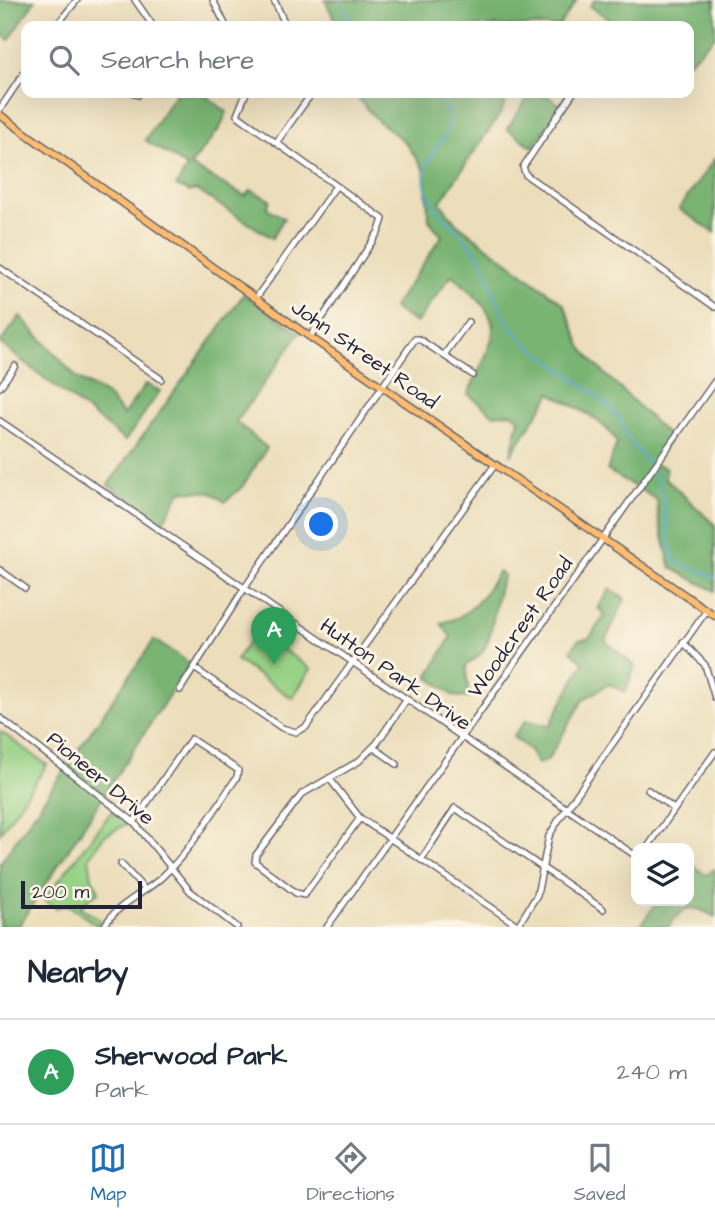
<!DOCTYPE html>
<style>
body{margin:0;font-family:"Architects Daughter",sans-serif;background:#f2f2f3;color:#1f2937}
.controls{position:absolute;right:21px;bottom:21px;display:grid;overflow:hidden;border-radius:14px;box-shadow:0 7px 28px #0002}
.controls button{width:63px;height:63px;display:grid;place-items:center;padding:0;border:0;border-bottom:2px solid #e0e1e3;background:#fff;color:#1f2937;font:35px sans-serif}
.scale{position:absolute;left:21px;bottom:18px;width:121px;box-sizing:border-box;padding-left:7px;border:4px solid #22223b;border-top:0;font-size:19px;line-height:24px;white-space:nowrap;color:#22223b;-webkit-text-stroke:5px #fcf5e5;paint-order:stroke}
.you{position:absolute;left:322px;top:525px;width:24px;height:24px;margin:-18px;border:5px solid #fff;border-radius:50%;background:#1a73e8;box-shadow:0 0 0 10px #1a73e833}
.badge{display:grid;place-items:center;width:46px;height:46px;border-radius:50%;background:#1f6fb2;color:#fff;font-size:23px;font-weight:700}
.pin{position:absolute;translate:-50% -58px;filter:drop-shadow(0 2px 4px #0008)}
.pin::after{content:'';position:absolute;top:37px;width:24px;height:21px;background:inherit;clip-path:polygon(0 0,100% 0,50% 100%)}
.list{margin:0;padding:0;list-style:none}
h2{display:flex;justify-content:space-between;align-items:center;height:91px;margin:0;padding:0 28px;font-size:30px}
h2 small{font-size:23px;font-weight:400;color:#747a83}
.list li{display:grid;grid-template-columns:46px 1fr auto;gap:21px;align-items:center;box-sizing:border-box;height:105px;padding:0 28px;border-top:2px solid #e0e1e3}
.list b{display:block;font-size:26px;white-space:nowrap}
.list p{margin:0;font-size:23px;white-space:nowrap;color:#747a83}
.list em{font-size:23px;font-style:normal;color:#747a83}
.icon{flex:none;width:38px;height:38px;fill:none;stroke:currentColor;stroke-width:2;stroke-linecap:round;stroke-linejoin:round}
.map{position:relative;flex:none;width:715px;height:927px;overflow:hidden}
.search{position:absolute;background:#fff;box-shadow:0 7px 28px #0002;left:21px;right:21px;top:21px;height:77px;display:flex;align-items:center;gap:18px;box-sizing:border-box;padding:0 24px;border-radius:14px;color:#747a83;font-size:26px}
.sheet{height:196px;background:#fff}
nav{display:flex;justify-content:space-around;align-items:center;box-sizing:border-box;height:98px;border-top:2px solid #e0e1e3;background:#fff;font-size:19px;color:#747a83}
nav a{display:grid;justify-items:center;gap:4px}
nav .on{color:#1f6fb2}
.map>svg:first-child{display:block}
.green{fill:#97d286;stroke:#5c7a60;stroke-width:2}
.forest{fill:#79b473;stroke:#4e6b57;stroke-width:2}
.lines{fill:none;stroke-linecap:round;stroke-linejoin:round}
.stream{stroke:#62a9d9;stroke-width:2}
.minor-casing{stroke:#696468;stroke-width:8}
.major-casing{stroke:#696468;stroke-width:9}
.minor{stroke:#fff;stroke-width:5}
.major{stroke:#febc70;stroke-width:6}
.labels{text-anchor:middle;stroke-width:6;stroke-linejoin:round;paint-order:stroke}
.street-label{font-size:21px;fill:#22223b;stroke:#fcf5e5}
</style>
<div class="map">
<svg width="715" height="927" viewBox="0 0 715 927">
<rect width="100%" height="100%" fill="#fcf5e5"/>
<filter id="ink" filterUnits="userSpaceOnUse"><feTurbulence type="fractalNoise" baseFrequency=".0143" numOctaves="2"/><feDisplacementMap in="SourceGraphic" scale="14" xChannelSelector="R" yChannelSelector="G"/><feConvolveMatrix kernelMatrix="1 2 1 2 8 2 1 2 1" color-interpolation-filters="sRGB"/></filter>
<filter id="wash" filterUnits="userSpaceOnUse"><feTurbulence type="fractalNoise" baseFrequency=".00686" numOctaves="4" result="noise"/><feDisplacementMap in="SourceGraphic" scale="28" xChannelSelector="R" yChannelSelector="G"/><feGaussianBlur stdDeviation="1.57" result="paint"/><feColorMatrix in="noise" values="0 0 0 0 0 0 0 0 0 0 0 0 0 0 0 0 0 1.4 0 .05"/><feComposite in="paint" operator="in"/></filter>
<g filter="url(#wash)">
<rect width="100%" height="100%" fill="#ecdebb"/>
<path class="green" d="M256,631L311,669L292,698L236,660Z
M0,731L47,765L0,833Z
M112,811L128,823L104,836L89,857L92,878L99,891L80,907L100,920L98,926L68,905L56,908L44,900Z"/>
<path class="forest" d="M0,0H35L9,40L0,33Z
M325,0H577L559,26H338Z
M594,0H715V36L689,62V26H619L590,6Z
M176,93H202L227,112L220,128L190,166L245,196L251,190L270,200L267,208L284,218L272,238L196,190L190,192L176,186L187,168C175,156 159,150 145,140Z
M353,93H503L506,100L502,111L440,202L456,223L564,304L581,346L595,364L671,438L653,463L666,468L665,478L715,525V591L671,568L658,517L657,500L607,470L617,443C606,420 572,406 551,393L511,455L519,418L511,413L494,415L468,394C497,329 511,326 452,275L416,323L393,308L442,236L429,220L424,169L404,141L379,122Z
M531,93H542L561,105L533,147L507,129Z
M715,158V233L679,209Z
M244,294L300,333L236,422L267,448L242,487L225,502L211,492L181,491L162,524L108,485Z
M20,316L78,379L106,394L123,415L146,384L160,391L125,441C84,407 41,377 0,343Z
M498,572L504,575C493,599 496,628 483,651C479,657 471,662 466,666L469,698L454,696L428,677L451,637L441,623C471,617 483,597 498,572Z
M610,589L625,599L605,641L635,666L625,692L609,684L583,700L547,761L537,764L530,750L513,737L526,720L549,726L584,662L571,651L578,640L589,638L605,615L598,608Z
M154,640L190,663L18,927H0V863Z
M690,857L692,865L706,875L715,869V917C689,903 686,905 668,927H639L658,901H689Z"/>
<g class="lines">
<path class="stream" d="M341,0L352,26
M431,93C484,135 403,147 430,198C441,220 465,234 478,255C495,283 495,315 521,338C552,366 589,384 616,415C623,423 625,434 631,443C637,452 646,458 651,468
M654,473C670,500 662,535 676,562L715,577"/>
</g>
</g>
<g filter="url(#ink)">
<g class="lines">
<g class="minor-casing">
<path id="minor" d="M135,0L153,26
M213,0L226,26
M274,0L286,26
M56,26L77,0
M134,93L138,95L139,93
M246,93L237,115L383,219L379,231L310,337
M573,93L523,167L526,175L715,307
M0,109L26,70
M276,143L312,93
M0,268L161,379
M256,298L336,186
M444,355L468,322
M0,387L15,366
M0,421L636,856
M0,570L25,588
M683,642L705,665L715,698
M194,668L282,728L296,732L306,727L494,466
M180,690L244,589L415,339H419L473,375
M0,718L134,822L190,891L237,927
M373,747L397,764
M329,778L360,818L520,927
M648,790L674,809
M360,818L304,895L296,893L255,862L256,855L302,794L359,761L377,743L407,699
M647,848L715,752
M421,860L455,808L603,909
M121,864L145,890
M104,927C115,905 144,894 162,877C192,849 214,810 237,777L238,770L191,739L134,822
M327,927L715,381
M517,927L537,895L549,836L558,821L707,610"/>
</g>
<g class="major-casing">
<path id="major" d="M0,115L310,337L715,616"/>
</g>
<use href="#minor" class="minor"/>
<use href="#major" class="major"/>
</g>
</g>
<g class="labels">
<g class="street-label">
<text transform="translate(365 354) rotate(35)" y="7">John Street Road</text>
<text transform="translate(520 627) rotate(-55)" y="7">Woodcrest Road</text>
<text transform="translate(396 674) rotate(35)" y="7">Hutton Park Drive</text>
<text transform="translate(101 778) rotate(40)" y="7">Pioneer Drive</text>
</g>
</g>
</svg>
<div class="controls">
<button><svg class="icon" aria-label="layers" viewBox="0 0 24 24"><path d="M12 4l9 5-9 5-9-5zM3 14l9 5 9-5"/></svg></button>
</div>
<div class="scale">200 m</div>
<div class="you"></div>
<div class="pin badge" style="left:274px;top:665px;background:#2e9e5b">A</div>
<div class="search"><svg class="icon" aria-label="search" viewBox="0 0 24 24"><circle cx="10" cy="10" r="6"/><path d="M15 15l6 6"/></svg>Search here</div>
</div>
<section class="sheet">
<h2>Nearby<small></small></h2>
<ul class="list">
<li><span class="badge" style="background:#2e9e5b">A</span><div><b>Sherwood Park</b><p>Park</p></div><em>240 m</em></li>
</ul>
</section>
<nav>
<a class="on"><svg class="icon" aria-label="map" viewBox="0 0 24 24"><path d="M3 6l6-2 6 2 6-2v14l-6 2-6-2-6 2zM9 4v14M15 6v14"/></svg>Map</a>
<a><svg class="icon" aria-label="directions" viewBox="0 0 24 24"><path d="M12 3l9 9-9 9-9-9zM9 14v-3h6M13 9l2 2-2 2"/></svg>Directions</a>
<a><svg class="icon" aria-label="saved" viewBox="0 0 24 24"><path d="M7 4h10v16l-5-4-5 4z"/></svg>Saved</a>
</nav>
